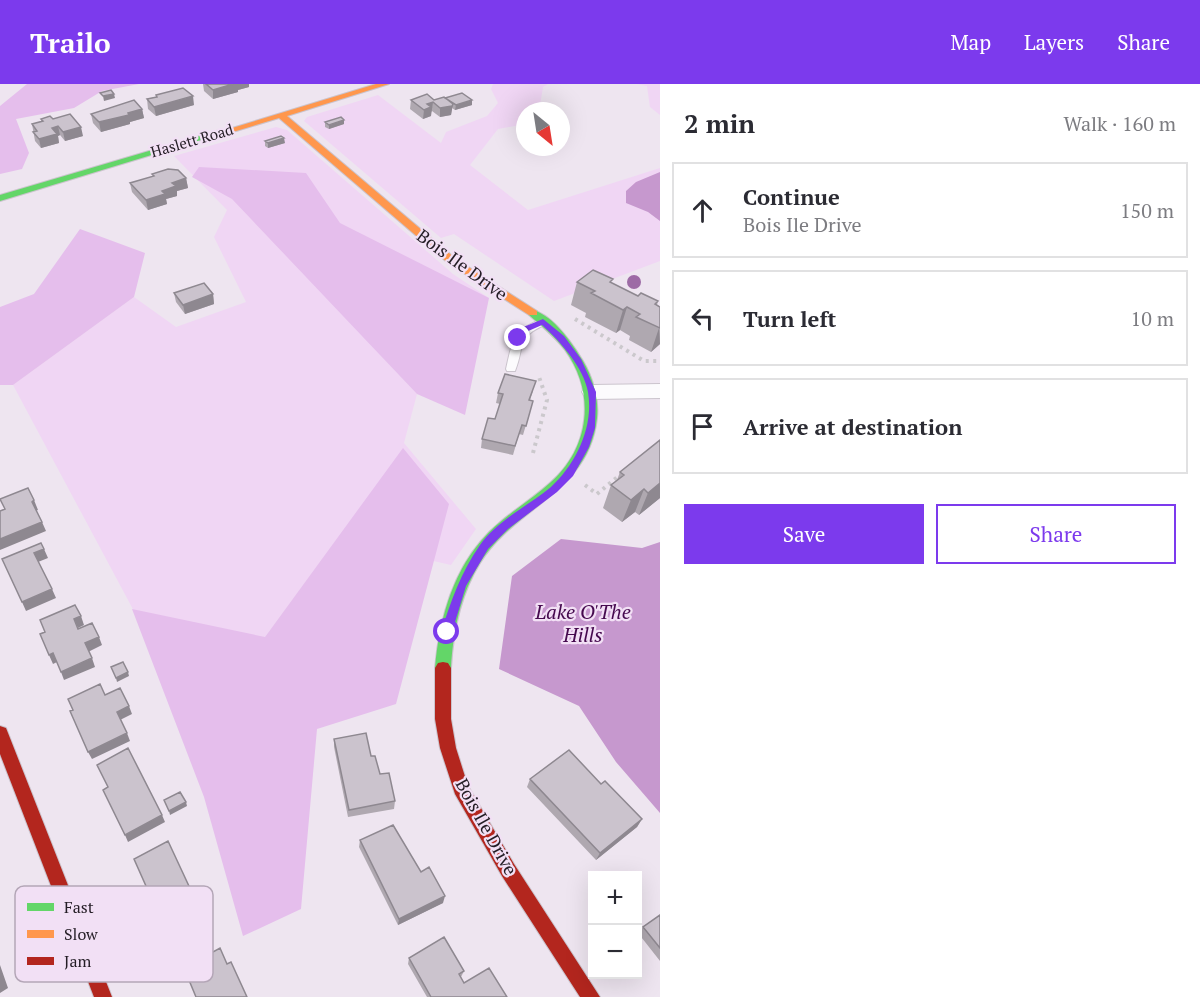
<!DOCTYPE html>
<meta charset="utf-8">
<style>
body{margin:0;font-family:"PT Serif",serif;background:#f7f7f7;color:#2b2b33}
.controls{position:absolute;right:18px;bottom:18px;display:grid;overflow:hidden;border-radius:0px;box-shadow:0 6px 24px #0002}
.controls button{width:54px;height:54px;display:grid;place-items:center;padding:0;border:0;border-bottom:2px solid #e1e1e2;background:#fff;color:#2b2b33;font:30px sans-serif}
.compass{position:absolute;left:516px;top:18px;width:54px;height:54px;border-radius:50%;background:#fff;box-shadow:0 6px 24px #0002;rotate:150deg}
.stop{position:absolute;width:18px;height:18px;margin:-14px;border:4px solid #7c3aed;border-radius:50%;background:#fff}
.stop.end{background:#7c3aed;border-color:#fff;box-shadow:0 2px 6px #0008}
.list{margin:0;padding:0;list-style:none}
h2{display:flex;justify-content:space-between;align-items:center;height:78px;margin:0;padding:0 24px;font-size:26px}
h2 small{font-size:20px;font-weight:400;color:#7c7c81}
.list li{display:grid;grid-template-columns:39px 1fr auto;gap:18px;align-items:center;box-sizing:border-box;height:96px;margin:0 12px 12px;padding:0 12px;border:2px solid #e1e1e2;border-radius:0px}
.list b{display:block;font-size:22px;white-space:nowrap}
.list p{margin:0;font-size:20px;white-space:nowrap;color:#7c7c81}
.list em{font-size:20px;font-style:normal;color:#7c7c81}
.actions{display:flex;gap:12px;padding:18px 24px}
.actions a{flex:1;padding:14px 0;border:2px solid #7c3aed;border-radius:0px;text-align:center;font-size:21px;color:#7c3aed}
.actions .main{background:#7c3aed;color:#fff}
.icon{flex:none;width:33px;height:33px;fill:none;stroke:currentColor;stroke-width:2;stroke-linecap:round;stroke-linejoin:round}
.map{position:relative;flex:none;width:660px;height:913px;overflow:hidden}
header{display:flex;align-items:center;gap:36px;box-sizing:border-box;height:84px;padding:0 30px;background:#7c3aed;color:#fff}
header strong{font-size:28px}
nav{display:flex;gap:33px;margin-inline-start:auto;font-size:21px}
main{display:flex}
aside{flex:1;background:#fff}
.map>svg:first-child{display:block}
.green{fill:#f0d6f4}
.forest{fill:#e5beec}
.water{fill:#c698ce}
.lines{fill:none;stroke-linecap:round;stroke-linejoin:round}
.lane-casing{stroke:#cbc4cd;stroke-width:2}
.street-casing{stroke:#cbc4cd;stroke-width:2}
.fast-casing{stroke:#cbc4cd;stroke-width:2}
.slow-casing{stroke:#cbc4cd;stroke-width:2}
.jam-casing{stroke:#cbc4cd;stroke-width:2}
.path{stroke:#cbc8cc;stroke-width:4;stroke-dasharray:3 4.5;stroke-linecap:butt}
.lane{fill:#fcfbfd;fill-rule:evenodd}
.street{fill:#fcfbfd;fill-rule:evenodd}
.fast{fill:#63d668;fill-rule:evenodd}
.slow{fill:#ff974d;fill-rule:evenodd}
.jam{fill:#b3261e;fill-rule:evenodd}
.tree{fill:#9d6ba5}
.wall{fill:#afa8b0}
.shaded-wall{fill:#8e8890}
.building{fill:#cbc3cd;stroke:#8e8890;stroke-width:1.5}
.route{fill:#7c3aed}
.labels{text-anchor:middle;stroke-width:4.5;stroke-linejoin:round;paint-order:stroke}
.far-street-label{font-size:15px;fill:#241d25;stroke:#f2e0f5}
.street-label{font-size:18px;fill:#241d25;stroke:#f2e0f5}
.water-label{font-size:20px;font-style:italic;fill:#460a4f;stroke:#f2e0f5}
.key{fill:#f2e0f5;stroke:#b4a6b7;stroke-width:1.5}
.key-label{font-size:16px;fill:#241d25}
</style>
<header>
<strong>Trailo</strong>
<nav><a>Map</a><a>Layers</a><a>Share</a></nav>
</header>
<main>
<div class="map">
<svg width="660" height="913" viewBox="0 0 660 913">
<rect width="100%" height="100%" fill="#eee5f0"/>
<path class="green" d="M493,0H548L543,3L539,27H525V40L498,45L470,81L528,126L660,84V177L554,217L454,150L441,154L304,37L307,33L378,11L441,59L446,48L487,32L498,19L491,5Z
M637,0H660V31L650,23L647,2Z
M276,43L287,46L453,190L489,214L371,261L417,310L404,359L476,445L451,481L337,455L265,553L189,630L13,301L134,213L176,243L246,218L214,153L227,126L174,72Z"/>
<path class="forest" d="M27,0H139L102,7L74,24L16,35L29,69L22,85L0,90V22Z
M199,83L306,89L340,139L489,214L465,331L417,310L232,115L192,93Z
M80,145L145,169L134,213L13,301H0V223L34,210Z
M403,364L449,420L396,620L317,645L301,825L243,852L204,713L132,525L265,553Z"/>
<path class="water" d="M660,88V137L648,128L626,119V107L636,98Z
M561,455L642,464L660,458V729L616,678L579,622L499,585L512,492Z"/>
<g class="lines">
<g class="lane-casing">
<path id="lane" d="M543,235L548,238L546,240C514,255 526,260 515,287H507L506,285C512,258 514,244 543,235Z"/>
</g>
<g class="street-casing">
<path id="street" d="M660,300V314L592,315L585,313L582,308L585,303L592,301Z"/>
</g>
<g class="fast-casing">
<path id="fast" d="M220,46L227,48L0,117V111Z
M533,226C554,232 572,259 583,277C593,294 599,315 597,334C589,409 514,423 480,479C460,511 453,548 451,584L448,589L443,590L438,589L435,584C439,539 451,492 481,457C501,433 528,419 551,398C590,363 596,309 565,266C555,253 542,242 529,231V227Z"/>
</g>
<g class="slow-casing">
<path id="slow" d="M376,0H389L287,32L456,175L537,227V231H529L448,179L279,34L223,51L219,48Z"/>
</g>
<g class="jam-casing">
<path id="jam" d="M443,578L448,579L451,584V635L456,664L468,702L514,780L600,913H580L502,792L455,710L440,664L435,635V584L438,579Z
M0,642L6,644L8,649L112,913H94L0,670Z"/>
</g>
<path class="path" d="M575,235L644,277H660
M533,369L547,316L539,293
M585,401L597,410L621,390"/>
<use href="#lane" class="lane"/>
<use href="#street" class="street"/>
<use href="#fast" class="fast"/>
<use href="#slow" class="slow"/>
<use href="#jam" class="jam"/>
</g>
<circle class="tree" cx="634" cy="198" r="7"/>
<path class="wall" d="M203,0H249V3L238,6V8L213,15L204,7Z
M156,11L194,21L156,32L148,25L147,15L156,13Z
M446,14L472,21L455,26L452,24L451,31L440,33L432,27L431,28V32L423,35L410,25L411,16H434Z
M142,25L144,34L130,38V40L101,48L93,39L91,30Z
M41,35H53L83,52L65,57L60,51L58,52L59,59L41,64L35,57L32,40L41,38Z
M344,36V40L329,45L325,43V38Z
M265,57L285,59L268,64L265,62Z
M152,90L186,94L188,104L177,107V112L166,115L167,120L148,126L132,108L130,99L153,93Z
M577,198L612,199L638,212L658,217L657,221L660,223V260L651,268L629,256L630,252L620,246L616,249L585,233L586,229L571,221Z
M174,209L213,210L214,220L185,230L176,218Z
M533,307L530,316L533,317L523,351L519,350L513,371L481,364L482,355L495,335L500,320L496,319L498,309Z
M620,388L660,414L639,431L635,428L622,438L603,424L611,401L617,396Z
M334,655L371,672L380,690L395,717L394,725L348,733L334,663Z
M530,695L642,735L637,743L596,776L527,703Z
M360,756L421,788L443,819L398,841L359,763Z
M660,831V877L638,849L643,843Z
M409,874L464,887L461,893L464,899L507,913H427L408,880Z"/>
<path class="shaded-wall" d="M233,0H249V3L238,6V8L213,15V6Z
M114,10L115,14L104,17L103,12Z
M193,12L194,21L156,32L154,23Z
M472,16V21L455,26L456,21Z
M433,18L431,32L423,35L424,26L427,20Z
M453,20L451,31L440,33V24Z
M142,25L144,34L130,38V40L101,48L99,38Z
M344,36V40L329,45V41Z
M58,42L60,51L58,52L59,59L41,64L39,55L52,44Z
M81,43L83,52L65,57L63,48Z
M284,54L285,59L268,64V59Z
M186,94L188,104L177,107V112L166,115L167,120L148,126L146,116L162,107L172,99Z
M213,210L214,220L185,230L183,221Z
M627,223L620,246L616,249L623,226Z
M659,244L660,260L651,268Z
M660,399V414L639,431L648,409Z
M644,405L635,428L622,438L631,416Z
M34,416L38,426L35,427L32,418Z
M42,438L46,447L0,466V455Z
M44,465L48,474L38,478L34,469Z
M52,505L56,514L26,527L22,518Z
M81,532L84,541L78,544L74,535Z
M99,553L102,561L88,568L85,559Z
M53,569L57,578L53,580L49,571Z
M92,574L95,583L64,596L61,588Z
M128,588L129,592L117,598L116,594Z
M129,622L132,630L120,636L117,628Z
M127,649L130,657L92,675L88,668Z
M186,718L187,722L170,731L169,727Z
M162,731L165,738L128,758L125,751Z
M642,735L637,743L596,776L600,769Z
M445,812L443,819L398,841L399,835Z
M201,828L203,834L169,853L166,847Z
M0,881L8,904L0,909Z"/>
<path class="building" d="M206,0H233L213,6Z
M183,4L193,12L154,23L147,15L157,13L156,11Z
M111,6L114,10L103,12L100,9Z
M462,9L472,16L456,21L445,14Z
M427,10L434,16L444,13L453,20L452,22L440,24L433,18L427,20L431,23L424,26L411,16Z
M134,16L142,25L128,29L129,31L99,38L91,30Z
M70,30L81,43L63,48L58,42L52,44L57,50L39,55L33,48L37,47L32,40L43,37L41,35L50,32L53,35Z
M341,33L344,36L329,41L325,38Z
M281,52L284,54L268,59L265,57Z
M168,85L178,86L186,94L172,99L176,102L162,107L165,110L146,116L130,99L154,92L152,90Z
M593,186L613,195L610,198L638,212L641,209L658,217L655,220L660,223V244L636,233L640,230L627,223L623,226L591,209L595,207L577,198Z
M204,199L213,210L183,221L174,209Z
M505,290L536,297L529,316L533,317L526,342L522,341L515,362L482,355L488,334L495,335L503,310L498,309Z
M660,356V399L648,409L644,405L631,416L611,401L624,391L620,388Z
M28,404L34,416L32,418L42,438L0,455V427L5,425L0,415Z
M41,459L44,465L34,469L52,505L22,518L2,475Z
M75,521L81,532L74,535L78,545L92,539L99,553L85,559L92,574L61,588L53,569L49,571L40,550L45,548L40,536Z
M123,578L128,588L116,594L111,583Z
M100,600L105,611L120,604L129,622L117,628L127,649L88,668L70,627L73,626L68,615Z
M366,649L371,672H375L380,690L389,689L395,717L349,726L334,655Z
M128,664L162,731L125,751L103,706L108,703L97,681Z
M569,666L601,700L605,697L642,735L600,769L530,695Z
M180,708L186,718L169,727L164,716Z
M393,741L421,788L429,783L445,812L399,835L360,756Z
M168,757L201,828L166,847L134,775Z
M660,831V864L643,843Z
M444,853L464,887L459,890L464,899L489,884L507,913H431L409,874Z
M220,864L227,880L231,878L247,913H196L184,884Z"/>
<path class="route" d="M543,235L564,252L581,275L596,308L595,344L589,363L573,392L557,408L508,445L488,465L466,502L452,548L447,552L441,548C451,517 461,488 480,461C498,436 528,422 551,403C576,380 594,343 588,308C584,284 560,257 542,241L526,248L521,256L514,254L521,244Z"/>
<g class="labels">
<g class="far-street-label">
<text transform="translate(192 57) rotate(-16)" y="5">Haslett Road</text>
</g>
<g class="street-label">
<text transform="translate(462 181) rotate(36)" y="6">Bois Ile Drive</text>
<text transform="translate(486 743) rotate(61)" y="6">Bois Ile Drive</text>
</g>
<g class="water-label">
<text x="583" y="535">Lake O'The<tspan x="583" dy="23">Hills</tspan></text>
</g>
</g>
<rect x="15" y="802" width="198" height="96" rx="9" class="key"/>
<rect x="27" y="819" width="27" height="8" fill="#63d668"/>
<rect x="27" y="846" width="27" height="8" fill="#ff974d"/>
<rect x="27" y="873" width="27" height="8" fill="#b3261e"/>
<g class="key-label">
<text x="64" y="829">Fast</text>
<text x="64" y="856">Slow</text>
<text x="64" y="883">Jam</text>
</g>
</svg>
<div class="controls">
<button>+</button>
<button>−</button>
</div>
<svg class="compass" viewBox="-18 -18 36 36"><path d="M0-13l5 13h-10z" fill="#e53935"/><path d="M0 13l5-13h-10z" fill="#7c7c81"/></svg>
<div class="stop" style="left:447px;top:548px"></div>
<div class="stop end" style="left:518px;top:254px"></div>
</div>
<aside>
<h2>2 min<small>Walk · 160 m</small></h2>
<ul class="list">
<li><svg class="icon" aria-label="ahead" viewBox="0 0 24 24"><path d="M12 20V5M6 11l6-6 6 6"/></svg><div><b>Continue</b><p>Bois Ile Drive</p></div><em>150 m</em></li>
<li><svg class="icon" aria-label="left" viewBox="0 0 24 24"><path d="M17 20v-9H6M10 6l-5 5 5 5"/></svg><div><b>Turn left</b></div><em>10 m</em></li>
<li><svg class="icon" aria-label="arrive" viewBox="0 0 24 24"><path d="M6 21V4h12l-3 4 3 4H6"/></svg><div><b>Arrive at destination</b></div></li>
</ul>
<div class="actions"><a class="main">Save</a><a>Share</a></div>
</aside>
</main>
